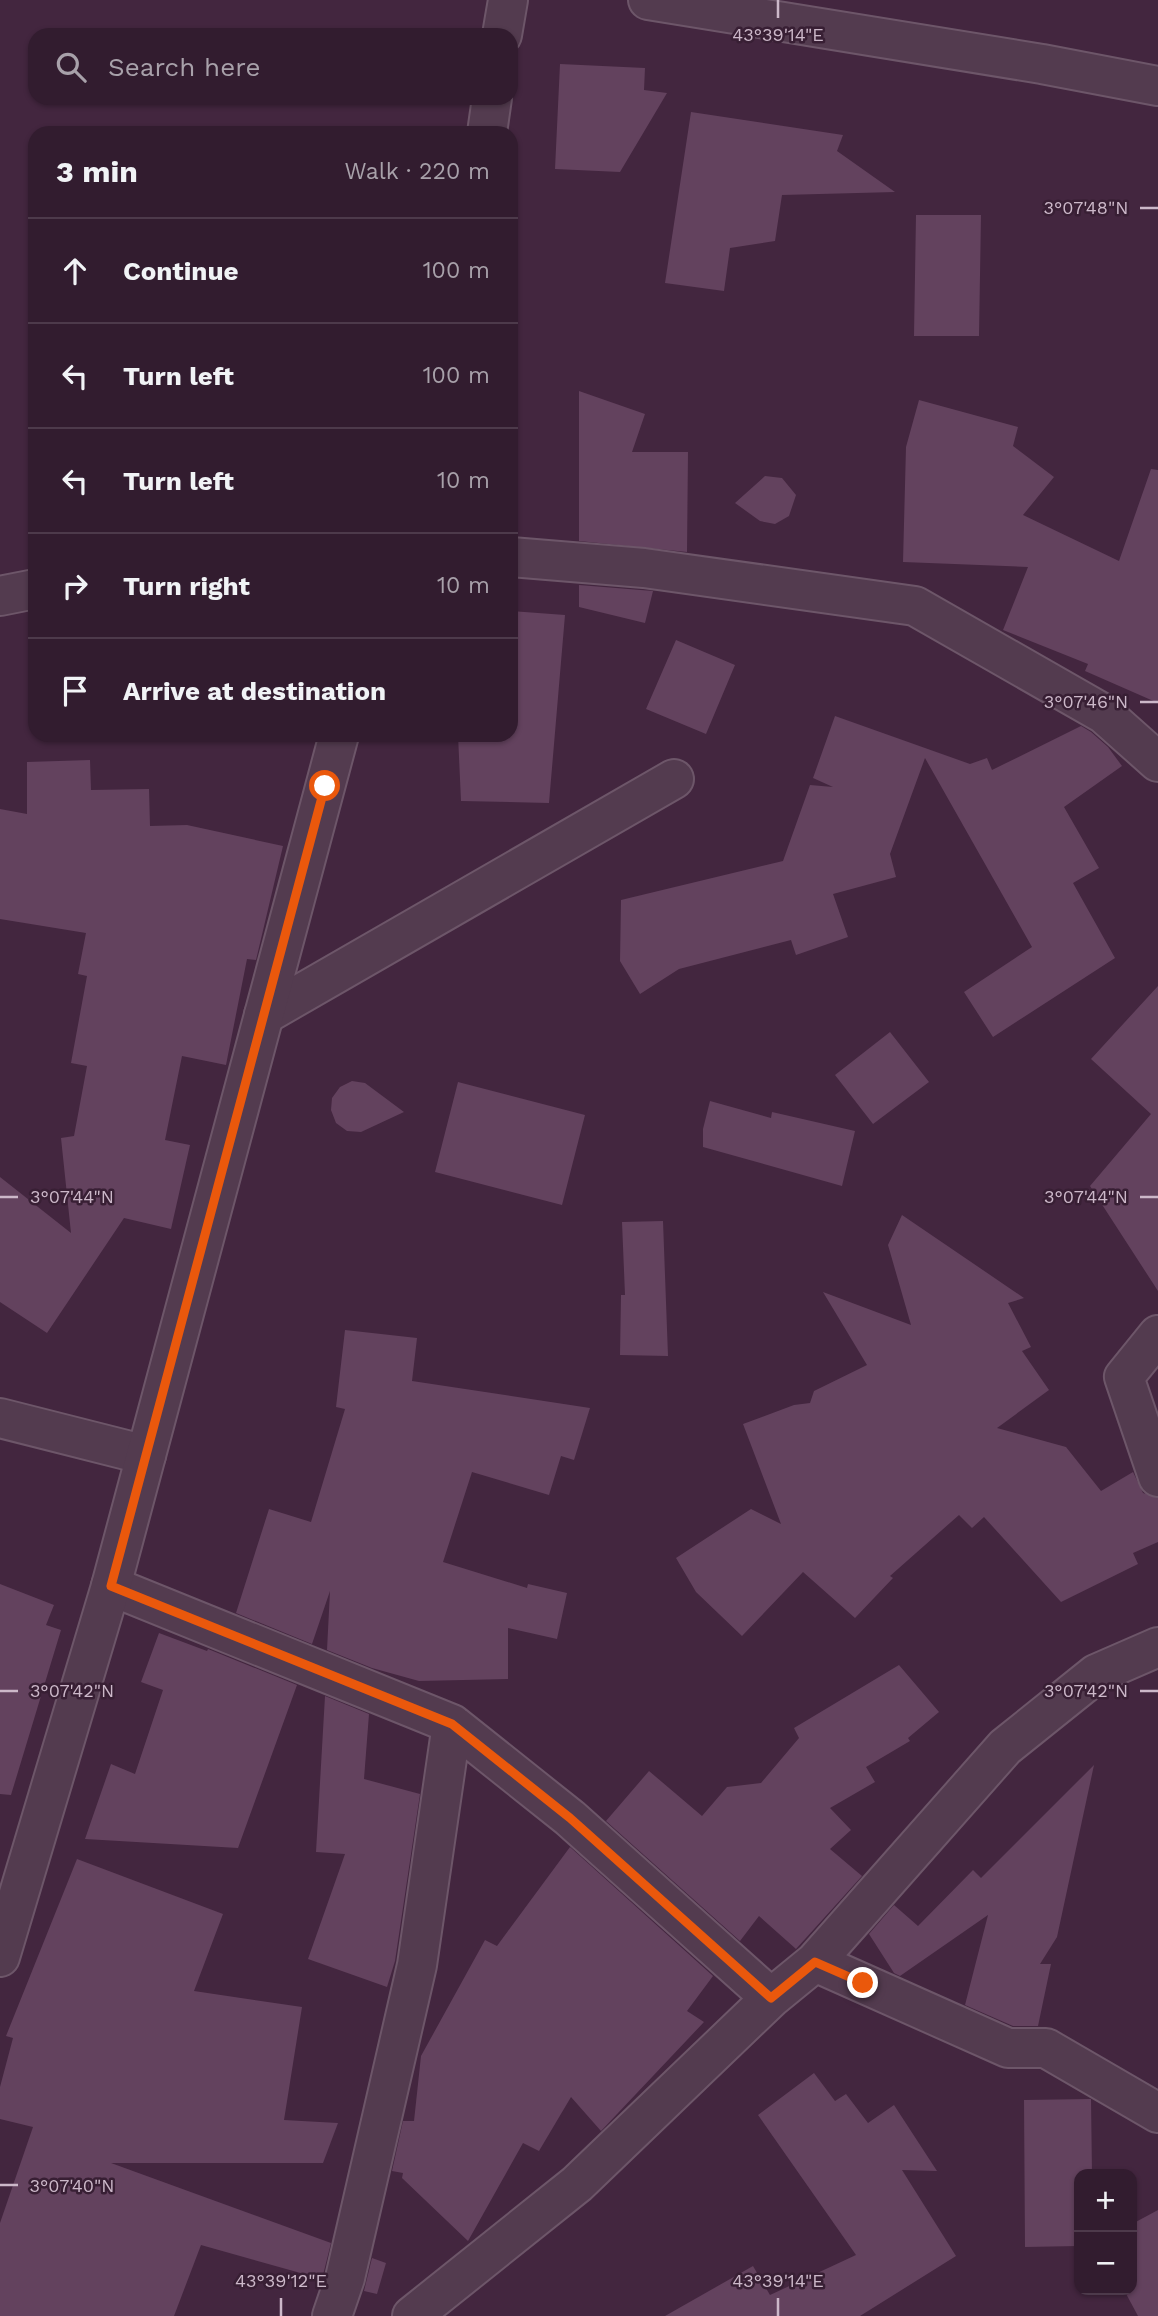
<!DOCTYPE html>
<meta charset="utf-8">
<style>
body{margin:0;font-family:"Work Sans",sans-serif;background:#3d293b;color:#f1f3f6}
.controls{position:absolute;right:21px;bottom:21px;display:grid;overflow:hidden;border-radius:14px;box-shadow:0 2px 5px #0004}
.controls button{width:63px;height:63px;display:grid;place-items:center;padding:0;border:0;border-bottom:2px solid #4d3a4b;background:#321c2f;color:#f1f3f6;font:35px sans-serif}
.stop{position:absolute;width:21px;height:21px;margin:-16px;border:5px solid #ea580c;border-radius:50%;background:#fff}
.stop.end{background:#ea580c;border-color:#fff;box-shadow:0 2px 7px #0008}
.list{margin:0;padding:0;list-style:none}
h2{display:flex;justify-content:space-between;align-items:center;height:91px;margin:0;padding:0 28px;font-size:30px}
h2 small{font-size:23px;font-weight:400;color:#a8a1aa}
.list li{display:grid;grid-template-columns:46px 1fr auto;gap:21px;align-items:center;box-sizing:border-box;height:105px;padding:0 28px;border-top:2px solid #4d3a4b}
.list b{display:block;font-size:26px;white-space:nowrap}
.list em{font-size:23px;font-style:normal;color:#a8a1aa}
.icon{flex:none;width:38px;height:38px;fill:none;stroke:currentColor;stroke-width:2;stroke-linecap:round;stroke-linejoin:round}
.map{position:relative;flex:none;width:1158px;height:2316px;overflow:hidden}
.search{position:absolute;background:#321c2f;box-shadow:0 2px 5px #0004;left:28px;top:28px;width:490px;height:77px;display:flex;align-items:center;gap:18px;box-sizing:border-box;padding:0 24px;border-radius:21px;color:#a8a1aa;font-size:26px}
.panel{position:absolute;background:#321c2f;box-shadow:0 2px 5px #0004;left:28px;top:126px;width:490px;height:616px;border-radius:21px}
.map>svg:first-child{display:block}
.building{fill:#63425e}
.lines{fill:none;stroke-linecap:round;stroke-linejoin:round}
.minor-casing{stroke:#6d5669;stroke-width:42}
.tertiary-casing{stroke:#6d5669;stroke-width:42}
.minor{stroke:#533b4f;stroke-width:38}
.tertiary{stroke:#533b4f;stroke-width:38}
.route{stroke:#ea580c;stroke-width:9}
.ticks{fill:none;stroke:#ccb8c9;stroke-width:2.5}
.ticks-label{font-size:18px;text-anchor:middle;fill:#ccb8c9;stroke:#381f34;stroke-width:5;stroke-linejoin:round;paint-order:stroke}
</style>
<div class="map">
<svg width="1158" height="2316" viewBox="0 0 1158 2316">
<rect width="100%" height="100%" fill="#43263f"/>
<path class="building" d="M560,64L645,68L644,90L667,93L620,172L555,169Z
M691,112L843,135L837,151L895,192L782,195L775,241L730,248L724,291L665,283Z
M916,215H981L979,336H914Z
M579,391L645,414L632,452H688L687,552L579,541Z
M919,400L1018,427L1013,446L1054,477L1023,515L1119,561L1151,469L1158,470V703L1085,671L1088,664L1003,630L1028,567L903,562L906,447Z
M765,476L782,478L796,495L789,516L775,524L760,521L735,503Z
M579,585L653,591L645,623L579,607Z
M511,611L565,615L549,803L461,801L458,735H511Z
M676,640L735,665L706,734L646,709Z
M835,716L970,764L987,758L992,770L1081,726L1091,732L1108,747L1122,766L1064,807L1099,868L1073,883L1115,958L993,1037L964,992L1032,947L925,758L890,854L896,877L833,894L848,937L796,955L791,940L679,969L640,994L620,961L621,900L783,861L810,785L833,787L813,778Z
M90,760L91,790L149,789L150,826L187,825L283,846L256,960L247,959L226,1065L182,1056L165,1140L190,1145L171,1229L124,1218L47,1333L0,1302V1177L71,1233L61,1138L74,1136L87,1066L71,1063L87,976L78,974L86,933L0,919V809L27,814V762Z
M1158,986V1291L1090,1186L1151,1114L1091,1059Z
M890,1032L929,1082L873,1124L835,1075Z
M352,1081L365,1083L404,1112L361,1132L347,1131L336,1123L331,1110L332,1098L340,1087Z
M458,1082L585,1115L562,1205L435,1172Z
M710,1101L771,1118L772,1112L855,1131L842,1186L703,1147V1129Z
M902,1215L1024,1298L1008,1303L1031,1347L1022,1351L1049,1390L997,1428L1066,1447L1101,1491L1133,1472L1143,1493L1158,1498V1542L1133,1553L1138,1564L1061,1602L984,1517L972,1528L959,1515L890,1576L893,1578L855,1618L803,1572L742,1636L696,1592L676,1558L751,1509L781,1524L743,1424L794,1405L810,1403L814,1391L867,1365L823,1292L911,1325L888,1245Z
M663,1221L668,1356L620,1355L621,1295H625L622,1222Z
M345,1330L417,1338L412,1381L590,1408L574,1460L561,1456L549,1495L472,1472L443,1562L527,1588L528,1584L567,1593L557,1639L508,1628V1679L419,1681L372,1668L327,1650L330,1591L312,1644L236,1613L269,1509L311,1522L345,1409L336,1407Z
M0,1584L54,1605L46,1625L61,1630L11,1795L0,1794Z
M159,1633L207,1651L208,1649L297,1685L238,1848L85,1839L111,1764L135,1774L163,1690L141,1682Z
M899,1665L939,1712L908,1738L910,1741L866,1767L875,1782L830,1808L851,1830L830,1849L862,1876L796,1949L759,1916L740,1941L606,1821L649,1771L702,1816L727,1787L761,1783L799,1738L794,1728Z
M325,1696L369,1714L364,1779L420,1794L395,1961L387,1987L308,1959L345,1854L316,1852Z
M1094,1765L1057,1937L1040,1964H1051L1038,2026H1013L965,2005L988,1915L900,1976L894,1973L869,1934L894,1905L918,1926L973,1870L981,1878Z
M570,1847L713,1976L687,2011L704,2022L601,2131L571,2097L539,2151L523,2143L468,2241L402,2178L403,2173L392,2171L403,2121H414L421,2056L485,1940L497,1946Z
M77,1859L223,1914L194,1991L302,2007L284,2120L338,2123L323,2163H111L331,2243L322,2279L201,2245L174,2316H0V2223L33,2127L0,2119V2087L13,2038L6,2036Z
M814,2073L835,2101L846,2094L868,2123L894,2105L937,2171L902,2170L956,2256L860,2316H665L753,2266L770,2295L856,2255L758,2115Z
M1091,2099L1092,2174H1079V2246L1025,2247L1024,2100Z
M1158,2210V2316H1138L1124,2290H1132V2224Z
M372,2258L386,2263L377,2294L364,2291Z"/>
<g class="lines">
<g class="minor-casing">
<path id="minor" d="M511,557L644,568L915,606L1104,714L1158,762
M0,596L35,589
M264,1015L674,779
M1158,1335L1124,1377L1158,1477
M0,1418L146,1455
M111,1586L452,1724L570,1818L771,1998
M815,1962L1008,2048H1046L1158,2113
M332,2316L345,2278L417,1965L452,1724
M412,2316L577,2184L771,1998L815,1962L1005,1747L1096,1674L1158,1647"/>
</g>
<g class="tertiary-casing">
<path id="tertiary" d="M648,0L1042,64L1158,86
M502,35L508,0
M487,133L492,98
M0,1957L111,1586L339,735"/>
</g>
<use href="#minor" class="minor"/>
<use href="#tertiary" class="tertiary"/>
</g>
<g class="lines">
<path class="route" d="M325,786L111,1586L452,1724L570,1818L771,1998L815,1962L863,1983"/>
</g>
<path class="ticks" d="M778,0V18M1140,208H1158M1140,702H1158M0,1197H18M1140,1197H1158M0,1691H18M1140,1691H1158M0,2185H18M281,2298V2316M778,2298V2316"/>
<g class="ticks-label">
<text x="778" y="41">43°39'14"E</text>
<text x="1086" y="214">3°07'48"N</text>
<text x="1086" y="708">3°07'46"N</text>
<text x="72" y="1203">3°07'44"N</text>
<text x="1086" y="1203">3°07'44"N</text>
<text x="72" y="1697">3°07'42"N</text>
<text x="1086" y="1697">3°07'42"N</text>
<text x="72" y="2192">3°07'40"N</text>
<text x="281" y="2287">43°39'12"E</text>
<text x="778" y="2287">43°39'14"E</text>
</g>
</svg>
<div class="controls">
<button>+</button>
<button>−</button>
</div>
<div class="stop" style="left:325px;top:786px"></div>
<div class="stop end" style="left:863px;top:1983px"></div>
<div class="search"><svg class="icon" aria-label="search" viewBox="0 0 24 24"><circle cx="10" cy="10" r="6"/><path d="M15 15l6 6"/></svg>Search here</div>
<section class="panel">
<h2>3 min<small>Walk · 220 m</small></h2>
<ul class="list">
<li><svg class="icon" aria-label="ahead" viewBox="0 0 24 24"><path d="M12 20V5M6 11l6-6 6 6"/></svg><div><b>Continue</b></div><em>100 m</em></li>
<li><svg class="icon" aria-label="left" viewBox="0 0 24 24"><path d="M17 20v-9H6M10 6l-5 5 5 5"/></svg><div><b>Turn left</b></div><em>100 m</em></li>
<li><svg class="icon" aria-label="left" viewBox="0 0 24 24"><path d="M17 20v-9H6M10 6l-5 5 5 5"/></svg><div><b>Turn left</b></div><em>10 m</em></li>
<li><svg class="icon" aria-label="right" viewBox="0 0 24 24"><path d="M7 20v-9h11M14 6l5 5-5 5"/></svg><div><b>Turn right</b></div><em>10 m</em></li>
<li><svg class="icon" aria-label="arrive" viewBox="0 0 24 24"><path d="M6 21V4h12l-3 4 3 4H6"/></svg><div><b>Arrive at destination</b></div></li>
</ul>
</section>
</div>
